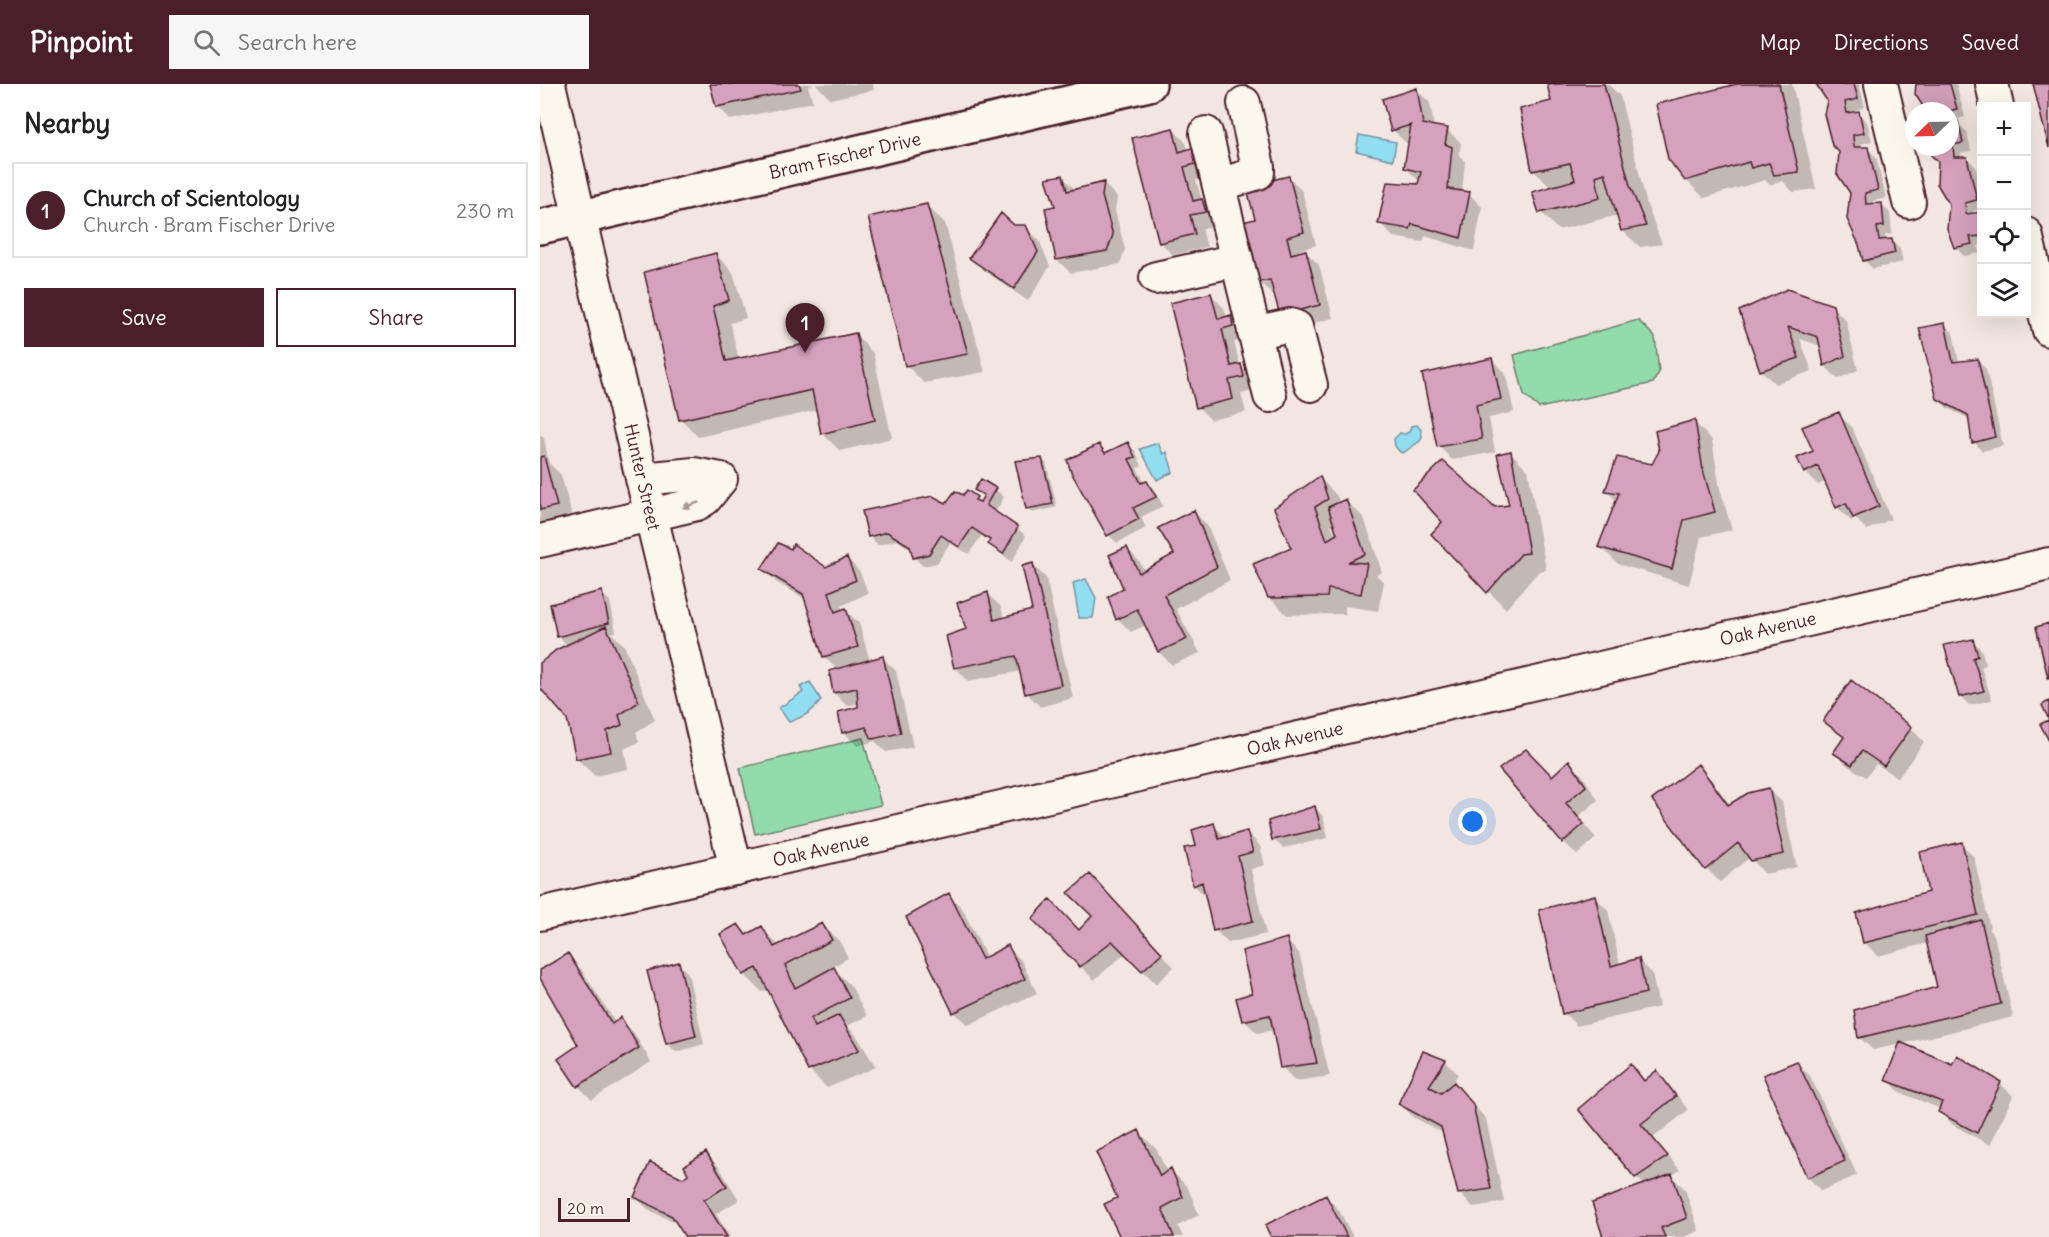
<!DOCTYPE html>
<meta charset="utf-8">
<style>
body{margin:0;font-family:Delius,sans-serif;background:#f6f6f6;color:#202124}
.controls{position:absolute;right:18px;top:18px;display:grid;overflow:hidden;border-radius:0px;box-shadow:0 6px 24px #0002}
.controls button{width:54px;height:54px;display:grid;place-items:center;padding:0;border:0;border-bottom:2px solid #e0e0e0;background:#fff;color:#202124;font:30px sans-serif}
.compass{position:absolute;left:1365px;top:18px;width:54px;height:54px;border-radius:50%;background:#fff;box-shadow:0 6px 24px #0002;rotate:247deg}
.scale{position:absolute;left:18px;bottom:15px;width:72px;box-sizing:border-box;padding-left:6px;border:3px solid #4a1f2b;border-top:0;font-size:16px;line-height:21px;white-space:nowrap;color:#4a1f2b;-webkit-text-stroke:4px #fbf7ec;paint-order:stroke}
.you{position:absolute;left:933px;top:738px;width:21px;height:21px;margin:-15px;border:4px solid #fff;border-radius:50%;background:#1a73e8;box-shadow:0 0 0 9px #1a73e833}
.badge{display:grid;place-items:center;width:39px;height:39px;border-radius:50%;background:#4a1f2b;color:#fff;font-size:20px;font-weight:700}
.pin{position:absolute;translate:-50% -50px;filter:drop-shadow(0 2px 3px #0008)}
.pin::after{content:'';position:absolute;top:32px;width:21px;height:18px;background:inherit;clip-path:polygon(0 0,100% 0,50% 100%)}
.list{margin:0;padding:0;list-style:none}
h2{display:flex;justify-content:space-between;align-items:center;height:78px;margin:0;padding:0 24px;font-size:26px}
h2 small{font-size:20px;font-weight:400;color:#757577}
.list li{display:grid;grid-template-columns:39px 1fr auto;gap:18px;align-items:center;box-sizing:border-box;height:96px;margin:0 12px 12px;padding:0 12px;border:2px solid #e0e0e0;border-radius:0px}
.list b{display:block;font-size:22px;white-space:nowrap}
.list p{margin:0;font-size:20px;white-space:nowrap;color:#757577}
.list em{font-size:20px;font-style:normal;color:#757577}
.actions{display:flex;gap:12px;padding:18px 24px}
.actions a{flex:1;padding:14px 0;border:2px solid #4a1f2b;border-radius:0px;text-align:center;font-size:21px;color:#4a1f2b}
.actions .main{background:#4a1f2b;color:#fff}
.icon{flex:none;width:33px;height:33px;fill:none;stroke:currentColor;stroke-width:2;stroke-linecap:round;stroke-linejoin:round}
.map{position:relative;flex:none;width:1509px;height:1153px;overflow:hidden}
header{display:flex;align-items:center;gap:36px;box-sizing:border-box;height:84px;padding:0 30px;background:#4a1f2b;color:#fff}
header strong{font-size:28px}
nav{display:flex;gap:33px;margin-inline-start:auto;font-size:21px}
.search{width:420px;height:54px;background:#f6f6f6;display:flex;align-items:center;gap:15px;box-sizing:border-box;padding:0 21px;border-radius:0px;color:#757577;font-size:22px}
main{display:flex}
aside{flex:1;background:#fff}
.map>svg:first-child{display:block}
.green{fill:#92dcac;stroke:#6e7e6c;stroke-width:1.5}
.water{fill:#91def0;stroke:#7592a1;stroke-width:1.5}
.shadow{fill:#0003;fill-rule:evenodd}
.building{fill:#d5a1bc;stroke:#4a1f2b;stroke-width:1.5}
.lines{fill:none;stroke-linecap:round;stroke-linejoin:round}
.minor-casing{stroke:#4a1f2b;stroke-width:36}
.major-casing{stroke:#4a1f2b;stroke-width:38}
.minor{stroke:#fbf7ec;stroke-width:32}
.major{stroke:#fbf7ec;stroke-width:33}
.oneway{fill:#ab9695}
.labels{text-anchor:middle;stroke-width:4.5;stroke-linejoin:round;paint-order:stroke}
.street-label{font-size:18px;fill:#4a1f2b;stroke:#fbf7ec}
</style>
<header>
<strong>Pinpoint</strong>
<div class="search"><svg class="icon" aria-label="search" viewBox="0 0 24 24"><circle cx="10" cy="10" r="6"/><path d="M15 15l6 6"/></svg>Search here</div>
<nav><a>Map</a><a>Directions</a><a>Saved</a></nav>
</header>
<main>
<aside>
<h2>Nearby<small></small></h2>
<ul class="list">
<li><span class="badge">1</span><div><b>Church of Scientology</b><p>Church · Bram Fischer Drive</p></div><em>230 m</em></li>
</ul>
<div class="actions"><a class="main">Save</a><a>Share</a></div>
</aside>
<div class="map">
<svg width="1509" height="1153" viewBox="0 0 1509 1153">
<rect width="100%" height="100%" fill="#f3e6e2"/>
<filter id="ink" filterUnits="userSpaceOnUse"><feTurbulence type="fractalNoise" baseFrequency=".0167" numOctaves="2"/><feDisplacementMap in="SourceGraphic" scale="12" xChannelSelector="R" yChannelSelector="G"/><feConvolveMatrix kernelMatrix="1 2 1 2 8 2 1 2 1" color-interpolation-filters="sRGB"/></filter>
<g filter="url(#ink)">
<path class="green" d="M1098,236L1115,253L1119,288L1113,299L999,324L984,311L974,271Z
M323,654L341,721L215,750L200,684Z"/>
<path class="water" d="M819,51L856,58L853,76L816,67Z
M877,341L881,346L882,353L880,357L863,369L860,368L855,362L854,355L860,349L865,350L869,348L871,342Z
M618,359L623,370L627,368L633,388L617,396L600,365Z
M546,495L556,514L553,534H539L533,499Z
M270,598L281,616C273,628 263,633 249,638L239,624L263,608L260,603Z"/>
<path class="shadow" d="M171,0H274L268,2L273,18L190,36L177,22Z
M276,0H333L334,6L290,15Z
M1009,0H1068L1080,12L1107,121L1122,160L1100,163L1082,146L1078,131L1018,146L1001,128L1011,104L994,87L982,26L1013,18Z
M1204,0H1252L1276,105L1253,108L1243,97L1230,101L1225,96L1164,114L1146,96Z
M1277,0H1319L1325,23L1313,27V29H1318L1327,38L1332,57L1321,60L1322,64H1327L1336,73L1346,114L1333,117L1334,121L1341,120L1350,129L1352,150L1345,151L1346,157H1351L1360,165L1363,178L1333,185L1325,177L1311,109L1289,17Z
M1377,0H1416L1425,33L1410,37V27H1388Z
M877,6L890,19L894,43L907,46L921,59L919,71L925,77L922,109L929,110L942,123L934,167L885,152L883,158L853,153L840,139L879,102L880,98L866,84L870,58L866,59L853,46Z
M1410,39H1418L1427,48L1431,67L1421,69V74H1427L1436,83L1442,109V125L1433,127V130H1442V161L1438,162L1440,169L1424,172L1415,163L1411,119L1399,78L1391,63H1410Z
M633,45L646,59L648,67L651,66L664,79L668,93L656,96L662,116L675,130L678,141L662,145L667,163L633,171L620,158Z
M523,93L536,107L564,100L577,113L575,127L585,165L580,180L531,189L517,176L516,124Z
M749,93L762,107L776,161L759,166L760,170L766,168L779,181L793,234L754,244L736,210L733,211L720,198L717,136Z
M387,122L405,139L445,288L384,299L366,281Z
M474,143H485L499,156L510,182L488,217L445,187L431,174Z
M175,170L193,188L206,234L190,239L199,276L316,251L333,269L352,354L300,367L283,350L278,326L158,353L141,335Z
M671,210L684,224L687,234L690,233L704,246L706,255L694,258L700,281L714,295L716,306L701,310L706,328L671,336L658,323Z
M1292,223L1306,236L1318,286L1298,295L1285,282L1281,262L1260,255L1272,287L1235,300L1222,287L1201,227Z
M1404,240L1413,249L1419,278L1437,276L1446,285L1463,362L1442,367L1434,358L1430,335L1407,324L1398,315Z
M952,275L965,288L974,328L949,334L955,368L912,376L899,362Z
M1298,330L1312,343L1351,435L1327,446L1315,434L1311,437L1297,423L1286,397L1278,401L1265,388Z
M1154,338L1172,356L1180,405L1192,446L1161,453L1149,501L1078,480L1060,462L1077,417L1066,406L1113,382Z
M0,350L4,354L9,379L21,391L34,439L0,447Z
M587,359L596,368L602,382L597,384L605,399L607,398L615,407L623,422L601,433L606,444L577,459L569,451L559,362L567,369Z
M970,368L988,386L1006,486L999,487L966,525L893,450L954,425L971,422Z
M501,375L506,379L517,423L492,429L488,425Z
M780,394L797,412L800,420L806,417L824,434L842,488L836,491L844,498L838,527L805,522V530L747,531L729,513L753,465ZM795,439L799,451L796,452L791,441Z
M455,405L464,413L455,429L477,444L486,452L472,478L459,468L450,459L451,458L441,452L429,470L410,459L397,479L383,482L374,473L372,466L357,456L338,461L329,452L407,421L424,413L427,408L441,419L444,414L436,406Z
M654,428L667,441L690,496L636,525L660,569L632,581L619,568L606,541L591,548L578,535L585,504L587,465L600,478L605,488L636,471Z
M307,474L320,488L328,509L301,522L303,527L305,526L319,539L330,577L343,574L356,587L373,663L346,668L335,657L317,662L304,648L320,624L319,619L307,622L294,609L298,586L284,573L267,516L236,498L223,485L286,484Z
M493,481L506,494L533,614L500,623L487,609L481,587L428,597L415,583L428,546L448,510L461,523L464,535L493,527Z
M61,509L70,517L76,548L71,549L84,561L115,636L96,648L99,658L84,665L88,685L55,692L37,675L28,634L0,602V581L28,562L18,552Z
M1432,556L1441,565L1446,581L1441,583L1452,616L1429,621L1420,612Z
M1285,636L1371,644L1384,658L1358,694L1336,680L1326,693L1308,682L1295,669L1305,655Z
M1029,678L1042,691L1058,716L1038,733L1056,754L1037,771L1024,758L1012,694Z
M1157,682L1171,695L1190,721L1229,705L1242,718L1257,783L1225,790L1210,773L1180,798L1167,785L1114,717Z
M774,723L783,732L788,754L743,764L734,756Z
M673,741L687,754L707,748L720,762L725,781L711,785L726,850L688,859L675,846L667,814L654,801L657,763Z
M1421,760L1434,773L1450,844L1448,845L1454,851L1473,933L1361,960L1413,982L1460,999L1473,1012L1450,1061L1413,1041L1400,1028L1401,1025L1361,1009L1347,995L1361,960L1333,966L1319,953L1399,904L1388,859L1338,872L1324,858L1389,809Z
M563,806L634,883L616,900L586,869L554,896L494,835L539,848L554,832Z
M409,811L422,824L447,874L468,863L481,876L497,909L428,941L414,928Z
M1054,812L1068,826L1080,881L1098,876L1112,889L1119,923L1037,942L1024,929Z
M282,840L300,858L308,874L292,883L311,902L327,932L307,942L316,951L336,983L287,1004L269,986L229,905L222,908L204,890L198,842L208,852L221,844L239,862Z
M746,856L759,869L790,992L755,997L742,983L735,946L717,949L704,936L713,910Z
M28,871L41,885L76,939L81,935L94,949L111,978L52,1016L38,1002L20,975L40,961L0,891V888Z
M139,880L148,889L164,960L136,968L127,959Z
M905,977L918,990L913,999L946,1035L964,1118L933,1123L919,1109L905,1050L873,1033L860,1019Z
M1257,979L1270,992L1317,1091L1281,1107L1268,1093Z
M1091,982L1106,997L1116,988L1130,1002L1148,1026L1113,1054L1140,1086L1131,1092L1145,1105L1159,1147L1144,1153H1065L1105,1101L1096,1093Z
M599,1048L617,1066L627,1088L631,1086L648,1104L659,1131L638,1142L643,1153H581L579,1114Z
M166,1070L179,1083L199,1116L176,1130L190,1153H147L140,1141L109,1126L95,1113L143,1095L150,1091Z
M786,1113L799,1126L813,1153H732Z"/>
<path class="building" d="M170,0H259L261,5L176,23Z
M1007,0H1064L1090,102L1106,142L1081,147L1065,89L1056,92L1060,114L999,129L992,108L1035,96L1030,79L992,87L980,25L1011,17Z
M1197,0H1239L1259,88L1234,91L1229,79L1211,84L1209,78L1145,97L1128,75L1116,20Z
M1276,0H1314L1318,15L1305,18L1307,29L1319,27L1324,49L1313,51L1314,63H1328L1338,106L1325,109L1326,120L1342,119L1344,142L1337,143L1339,156L1352,155L1355,169L1323,177L1319,161L1307,135L1310,109L1297,90L1299,68L1292,61L1284,30L1287,17Z
M1376,0H1410L1417,25L1408,27H1386L1375,10Z
M1493,0H1509V64Z
M877,4L883,40L908,44L905,60L912,63L908,105L930,108L921,154L872,140L870,145L838,140L847,98L878,100L881,88L864,84L871,41L851,47L842,15Z
M1418,37L1423,59L1413,61L1414,73H1427L1437,116L1425,119L1426,130L1442,128V152L1430,153L1432,160L1414,164L1407,145L1409,120L1397,100L1398,78L1391,71L1389,63H1410V38Z
M633,44L639,68L652,64L656,80L644,83L653,117L662,115L666,128L650,131L655,150L619,159L592,54Z
M523,91L527,107L564,98L562,112L573,151L567,167L516,176L505,124L515,122L506,94Z
M749,92L764,148L747,153L751,170L766,166L780,221L740,231L730,196L718,198L703,138L715,135L706,102Z
M387,120L428,270L365,282L328,133Z
M461,129L474,141H486L498,168L474,205L429,174Z
M176,169L189,216L173,222L186,277L316,249L335,336L281,350L272,306L139,336L104,188Z
M1247,205L1293,221L1305,272L1284,282L1278,253L1248,243L1259,274L1220,287L1199,227Z
M671,209L678,235L691,231L693,242L682,245L691,282L701,280L704,293L689,296L693,315L656,324L630,219Z
M1405,239L1413,278L1438,275L1455,353L1432,359L1428,331L1397,315L1379,244Z
M952,274L961,315L936,321L942,355L897,363L882,290Z
M1299,328L1339,422L1313,434L1306,419L1296,424L1278,382L1264,389L1257,374L1273,367L1262,343Z
M1155,336L1163,386L1175,428L1144,436L1132,485L1058,463L1079,409L1065,407L1077,373L1112,380L1119,367L1115,347Z
M588,358L595,373L589,375L601,399L607,397L616,413L593,424L599,435L567,452L531,388L527,376L559,360L565,369Z
M971,367L989,469L981,470L947,509L891,450L902,438L873,406L903,377L955,423L969,421L957,370Z
M4,372L17,422L0,426V373Z
M502,374L513,420L486,425L475,377Z
M780,392L788,415L775,423L787,456L797,450L788,423L806,415L825,470L808,478L827,479L821,510L788,505L787,513L728,514L713,480L751,464L734,424Z
M441,395L456,404L446,421L478,443L463,470L448,460L450,456L432,444L419,463L401,451L389,470L373,474L370,462L347,448L328,453L322,427L393,412L406,419L415,407L423,411L427,406L437,413L435,416L440,418L444,411L434,406Z
M654,426L677,483L624,511L647,555L618,568L597,525L576,536L568,513L583,504L569,471L587,463L599,489L634,470L618,444Z
M238,459L251,465L253,460L286,483L307,473L316,496L289,508L295,528L306,524L318,563L283,573L263,510L221,485Z
M493,479L521,601L485,610L476,572L414,584L406,552L426,545L417,519L448,508L454,536L492,526L482,482Z
M62,507L69,539L17,553L10,520Z
M1509,539V594H1508L1496,543Z
M66,542L99,618L79,631L82,641L67,647L71,668L36,675L27,635L0,604V579L16,566Z
M1433,555L1438,572L1433,574L1444,607L1419,613L1404,561Z
M343,572L361,649L332,655L326,643L302,649L298,628L318,623L317,604L293,609L289,587Z
M1311,596L1372,643L1344,682L1322,667L1312,681L1293,669L1304,653L1283,637Z
M1509,617V636L1502,621Z
M1509,636V657L1500,640Z
M986,665L1012,692L1029,676L1046,702L1026,719L1044,740L1022,759L959,685Z
M1158,680L1188,721L1208,709L1229,704L1244,770L1211,777L1198,759L1165,786L1112,716Z
M775,722L781,745L732,756L728,737Z
M674,739L679,755L707,747L713,768L698,772L713,837L673,847L662,798L653,802L644,764L656,762L652,746Z
M1422,758L1438,831L1323,859L1316,829L1388,808L1380,768Z
M550,790L622,869L602,887L572,857L540,883L492,835L510,815L539,846L552,832L528,809Z
M409,809L442,875L468,861L485,895L413,929L366,833Z
M1055,811L1071,882L1099,874L1106,909L1022,930L999,826Z
M1441,836L1461,920L1318,954L1314,926L1397,903L1385,852Z
M282,839L292,856L245,881L255,904L294,883L310,914L271,934L275,943L299,931L319,966L268,987L217,884L203,891L180,850L198,840L206,851L222,842L234,863Z
M747,854L777,979L740,984L730,931L702,937L696,914L712,909L702,867Z
M28,869L72,940L81,933L99,964L37,1003L18,975L38,961L0,894V886Z
M139,878L156,952L126,960L107,887Z
M1360,958L1412,980L1417,971L1461,998L1437,1049L1398,1028L1402,1018L1345,996Z
M883,967L906,976L889,1002L901,1009L914,998L933,1020L951,1105L918,1110L901,1043L858,1020Z
M1257,977L1305,1077L1267,1094L1223,991Z
M1091,980L1104,997L1117,986L1136,1012L1101,1040L1128,1072L1095,1094L1038,1025Z
M599,1046L620,1092L631,1084L643,1113L622,1124L634,1153H580L564,1120L577,1114L556,1068Z
M166,1068L187,1102L164,1116L187,1153H145L132,1132L94,1113L110,1078L143,1094L148,1090L144,1082Z
M1132,1090L1147,1134L1121,1144L1125,1153H1063L1052,1119Z
M786,1111L807,1153H731L725,1141Z"/>
<g class="lines">
<g class="minor-casing">
<path id="minor" d="M9,0L45,157L196,785
M1341,0L1369,118
M1452,0L1457,22
M666,49L730,312
M679,101L718,89V83L704,19
M1486,150L1509,246
M616,194L697,176
M714,249L750,241L756,243L771,301
M0,457L157,420L165,415L181,395L154,390L102,395
M0,830L1509,480"/>
</g>
<g class="major-casing">
<path id="major" d="M0,143L609,0"/>
</g>
<use href="#minor" class="minor"/>
<use href="#major" class="major"/>
</g>
<defs><path id="oneway-solid" d="M-6-.8H1V-3.2L6.5 0L1 3.2V.8H-6Z" transform="scale(1.5)"/></defs>
<use class="oneway" href="#oneway-solid" transform="translate(151 421) rotate(162)"/>
</g>
<g class="labels">
<g class="street-label">
<text transform="translate(305 72) rotate(-13)" y="6">Bram Fischer Drive</text>
<text transform="translate(102 393) rotate(77)" y="6">Hunter Street</text>
<text transform="translate(1228 545) rotate(-13)" y="6">Oak Avenue</text>
<text transform="translate(755 655) rotate(-13)" y="6">Oak Avenue</text>
<text transform="translate(281 766) rotate(-13)" y="6">Oak Avenue</text>
</g>
</g>
</svg>
<div class="controls">
<button>+</button>
<button>−</button>
<button><svg class="icon" aria-label="locate" viewBox="0 0 24 24"><circle cx="12" cy="12" r="6"/><path d="M12 2v4M12 18v4M2 12h4M18 12h4"/></svg></button>
<button><svg class="icon" aria-label="layers" viewBox="0 0 24 24"><path d="M12 4l9 5-9 5-9-5zM3 14l9 5 9-5"/></svg></button>
</div>
<svg class="compass" viewBox="-18 -18 36 36"><path d="M0-13l5 13h-10z" fill="#e53935"/><path d="M0 13l5-13h-10z" fill="#757577"/></svg>
<div class="scale">20 m</div>
<div class="you"></div>
<div class="pin badge" style="left:265px;top:269px">1</div>
</div>
</main>
